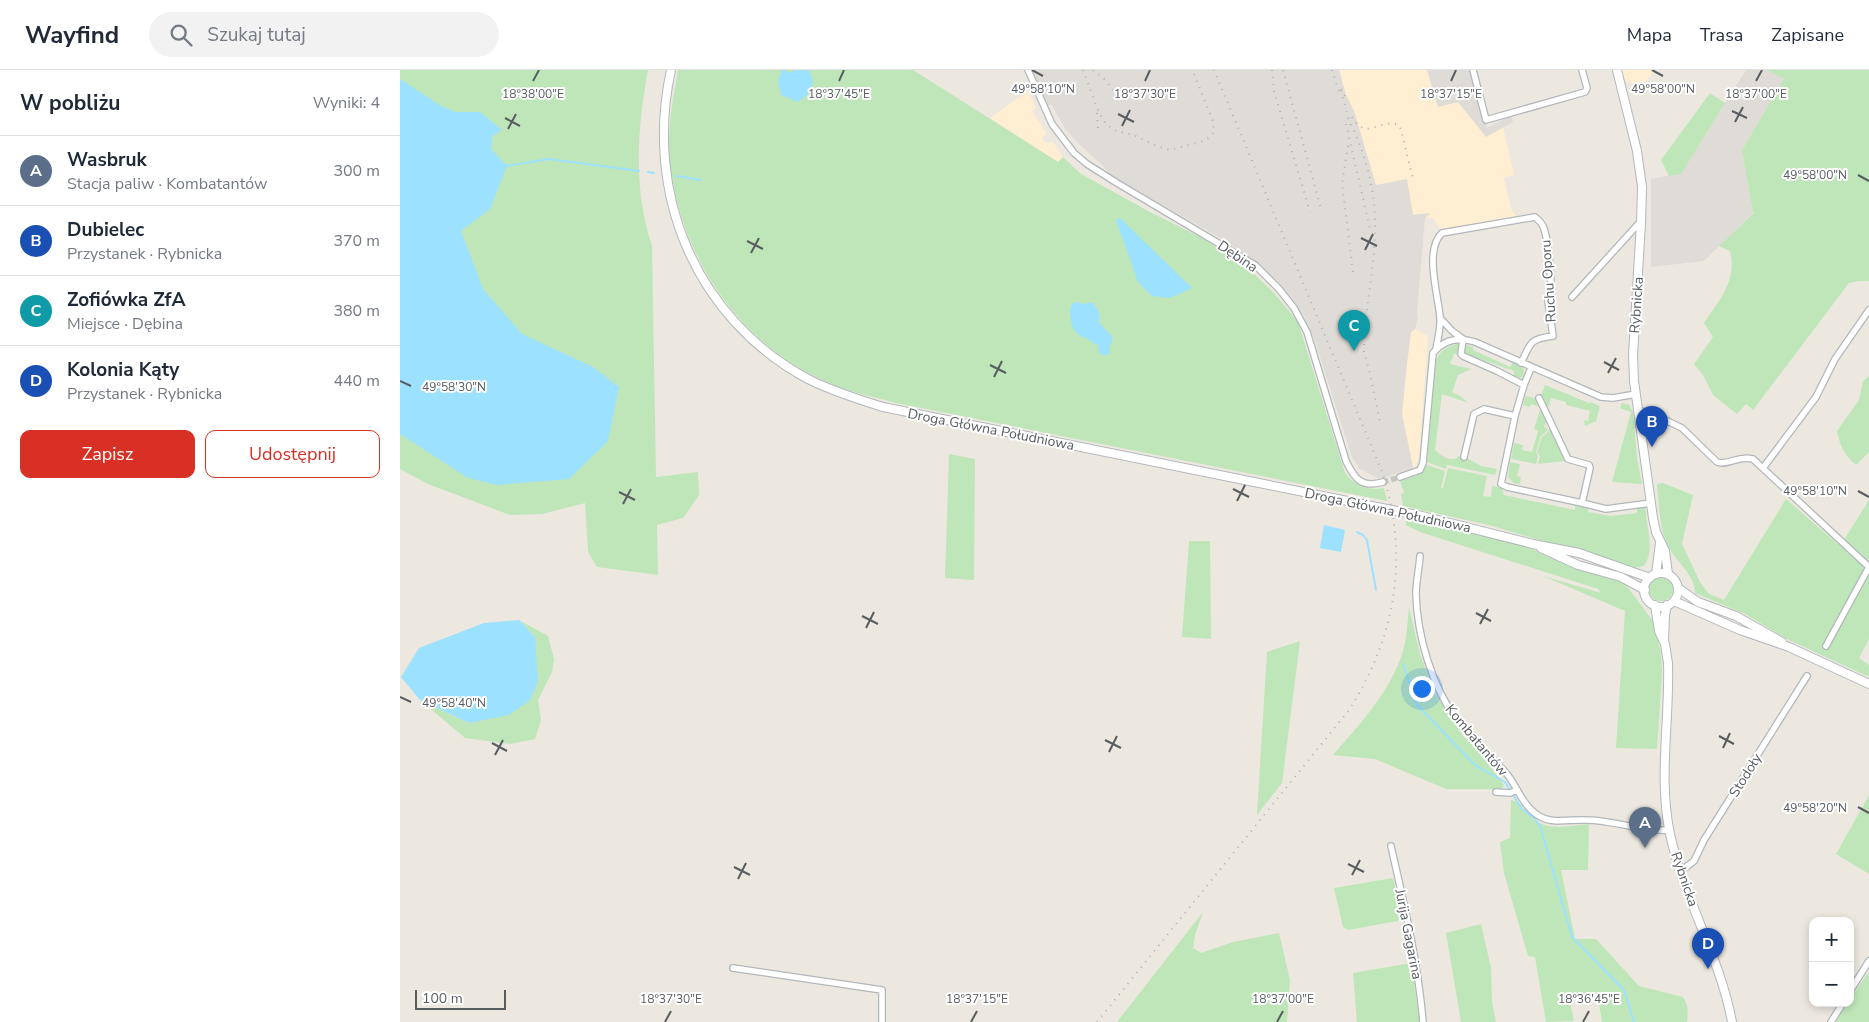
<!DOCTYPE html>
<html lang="pl">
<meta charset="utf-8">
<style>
body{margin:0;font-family:"Nunito Sans",sans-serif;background:#f2f2f3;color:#1f2937}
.controls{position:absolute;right:15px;bottom:15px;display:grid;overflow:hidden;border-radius:10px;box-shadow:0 2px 8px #0003}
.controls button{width:45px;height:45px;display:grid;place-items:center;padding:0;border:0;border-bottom:1px solid #e0e1e3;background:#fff;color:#1f2937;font:25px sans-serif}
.scale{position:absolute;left:15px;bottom:12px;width:91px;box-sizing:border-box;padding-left:5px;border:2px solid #585d61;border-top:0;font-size:14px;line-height:18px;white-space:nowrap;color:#585d61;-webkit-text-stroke:4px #fff;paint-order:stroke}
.you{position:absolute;left:1021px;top:618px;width:18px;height:18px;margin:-12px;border:4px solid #fff;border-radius:50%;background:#1a73e8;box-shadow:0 0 0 8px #1a73e833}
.badge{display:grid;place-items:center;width:32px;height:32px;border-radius:50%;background:#d93025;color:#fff;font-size:16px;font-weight:700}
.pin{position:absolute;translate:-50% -41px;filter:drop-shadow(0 1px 2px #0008)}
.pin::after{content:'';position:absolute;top:26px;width:18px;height:15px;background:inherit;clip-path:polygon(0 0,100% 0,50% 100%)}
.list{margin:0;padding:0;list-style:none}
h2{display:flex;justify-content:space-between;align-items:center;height:65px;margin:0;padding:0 20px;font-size:21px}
h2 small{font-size:16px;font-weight:400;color:#747a83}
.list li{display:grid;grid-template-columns:32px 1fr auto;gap:15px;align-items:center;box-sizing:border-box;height:70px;padding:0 20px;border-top:1px solid #e0e1e3}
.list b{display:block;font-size:19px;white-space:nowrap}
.list p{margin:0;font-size:16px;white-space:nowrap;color:#747a83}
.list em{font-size:16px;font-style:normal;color:#747a83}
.actions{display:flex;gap:10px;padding:15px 20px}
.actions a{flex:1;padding:11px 0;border:1px solid #d93025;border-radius:10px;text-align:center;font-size:18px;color:#d93025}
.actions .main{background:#d93025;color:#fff}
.icon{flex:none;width:28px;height:28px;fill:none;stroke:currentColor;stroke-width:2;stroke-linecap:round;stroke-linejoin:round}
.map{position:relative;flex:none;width:1469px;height:952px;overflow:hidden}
header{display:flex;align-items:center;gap:30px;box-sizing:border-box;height:70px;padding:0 25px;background:#fff;border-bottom:1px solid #e0e1e3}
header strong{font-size:24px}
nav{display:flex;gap:28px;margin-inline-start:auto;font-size:18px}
.search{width:350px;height:45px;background:#f2f2f3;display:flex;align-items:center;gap:12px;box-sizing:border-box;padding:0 18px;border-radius:28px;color:#747a83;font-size:19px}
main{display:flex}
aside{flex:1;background:#fff}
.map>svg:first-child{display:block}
.commercial{fill:#ffeed1}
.industrial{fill:#dfdbd7}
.green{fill:#bfe6b9}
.water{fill:#9ce1ff}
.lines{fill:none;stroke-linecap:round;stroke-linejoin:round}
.stream{stroke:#9ce1ff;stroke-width:2}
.street-tunnel{stroke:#c7c5c0;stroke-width:5.5;stroke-dasharray:5.5 3;stroke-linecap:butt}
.street-casing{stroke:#b2b7bb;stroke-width:8}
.secondary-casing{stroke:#b3b8bd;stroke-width:10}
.street{stroke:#fff;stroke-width:5.5}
.secondary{stroke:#fff;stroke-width:8}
.rail{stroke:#b1b2b2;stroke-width:2;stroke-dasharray:1 6;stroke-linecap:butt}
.ticks{fill:none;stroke:#585d61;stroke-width:2}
.labels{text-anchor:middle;stroke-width:4;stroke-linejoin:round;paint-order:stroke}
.street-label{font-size:14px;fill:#585d61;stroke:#fff}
.ticks-label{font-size:12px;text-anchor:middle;fill:#585d61;stroke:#fff;stroke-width:4;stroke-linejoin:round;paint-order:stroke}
</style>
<header>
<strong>Wayfind</strong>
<div class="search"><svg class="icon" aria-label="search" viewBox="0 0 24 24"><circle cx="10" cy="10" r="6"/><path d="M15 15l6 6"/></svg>Szukaj tutaj</div>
<nav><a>Mapa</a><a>Trasa</a><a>Zapisane</a></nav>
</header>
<main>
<aside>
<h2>W pobliżu<small>Wyniki: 4</small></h2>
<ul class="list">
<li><span class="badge" style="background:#5c6f8a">A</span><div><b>Wasbruk</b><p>Stacja paliw · Kombatantów</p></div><em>300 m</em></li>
<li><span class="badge" style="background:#1a4fb4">B</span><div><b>Dubielec</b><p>Przystanek · Rybnicka</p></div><em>370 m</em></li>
<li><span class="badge" style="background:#0f9aa8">C</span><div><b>Zofiówka ZfA</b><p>Miejsce · Dębina</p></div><em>380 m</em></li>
<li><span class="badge" style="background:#1a4fb4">D</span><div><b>Kolonia Kąty</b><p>Przystanek · Rybnicka</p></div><em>440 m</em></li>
</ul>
<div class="actions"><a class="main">Zapisz</a><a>Udostępnij</a></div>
</aside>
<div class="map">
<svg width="1469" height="952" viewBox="0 0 1469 952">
<rect width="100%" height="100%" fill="#ece8df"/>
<path class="commercial" d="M939,0H1027L1038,37L1058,32L1085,65L1103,56L1114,105L1104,108L1111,139L1116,146L1041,160L1033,148H1025L1030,144L1013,145L976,115L954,41L946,25Z
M1222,0H1255L1238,21L1232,19L1231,13L1225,11Z
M628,21L636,38L632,41L646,63L642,69L646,73L653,72L663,87L658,92L590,48Z
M1015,259L1028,266L1019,386L1017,393L1013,398L1002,344L1006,301L1011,261Z"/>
<path class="industrial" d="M632,0H939L946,25L954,41L976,115L1007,109L1013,145L1030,143L1025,148L1017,242L1018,248L1015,259L1011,262L1006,301L1002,344L1013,398L979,409L960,399L952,387L913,265L904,246L891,227L876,210L859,194L829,173L712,106L704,97L675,70L664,57L652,35H647Z
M1027,0H1069L1087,58L1111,45L1113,52L1086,67L1058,32L1038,37Z
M1346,0H1367L1384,9L1342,80L1353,143L1304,191L1251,197V109L1281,103Z"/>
<path class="green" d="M0,0H248C237,60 233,118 252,176L256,407L298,402L299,425L283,448L257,455L258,505L197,497L188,482L185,433L142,444L110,445L28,414L0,399Z
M278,0H513L658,92L663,87L681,104L748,141L804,169L850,200L874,223L898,252L945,403C954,415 969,421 984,418L987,431L496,333C475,327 454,323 434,315C343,280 281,189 270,94C266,63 273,31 278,0Z
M1367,0H1469V211H1459L1449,213L1353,340L1346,334L1337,344L1313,325L1303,305L1294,294L1313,267L1304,253C1320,229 1337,212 1330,181L1319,176L1355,142L1353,143L1342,80L1384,9Z
M1310,23L1325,33L1281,104L1269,106L1261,90Z
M1060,273L1059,284H1054L1050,294L1071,299L1058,305L1052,323L1057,324L1069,333L1042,324L1035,380C1042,386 1048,391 1057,388L1058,386L1069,389L1081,396L1097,399L1095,405L1047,395L1046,399L1027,392L1035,292C1040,280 1047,276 1060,273Z
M1065,274L1073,277V280L1110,297L1113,292L1122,297L1124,300L1123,307L1120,308L1114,306V301L1066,284L1064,281Z
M1469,306V382L1456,395C1444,385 1440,376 1437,361L1459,330L1463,311Z
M1145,315L1189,333L1191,332L1200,336L1196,351L1185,356L1184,350L1188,351L1190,341L1166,335V332L1151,328L1149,336L1145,335L1141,326Z
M1126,326L1137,329L1147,351L1144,356L1148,360L1141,366L1136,382L1138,386L1136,394L1111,389L1114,373L1123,375L1122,380L1132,382L1138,361L1134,359L1141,337L1131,334L1130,337L1123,335Z
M1222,333L1229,335L1233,342L1237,388L1242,414L1212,412L1231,342L1220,338Z
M1150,357L1165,391L1138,394L1140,386L1137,382L1142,367L1148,362Z
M549,384L575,389L574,510L545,508Z
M1110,392L1120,394L1117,406L1121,407L1120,414L1114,413L1108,407Z
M1027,395L1045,401L1041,418H1043L1048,398L1087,406L1083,426L1091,427L1092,416L1102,418L1104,425L1175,440V434L1188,437V442L1210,446L1237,443V438L1246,437C1245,456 1256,479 1244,496L1234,498L1178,479L1149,473L1089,455L1003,436L1001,424L1004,423L1000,411L1021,404Z
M1263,413L1293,425L1282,474L1300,512L1309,524L1324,530L1386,429L1469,501V569L1459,588L1469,595V607L1389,570L1345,544L1295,523C1295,504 1276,492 1268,476C1259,456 1259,435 1257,414Z
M1469,430V491L1444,470Z
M1006,449L1058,459L1088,467L1115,472L1180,499L1222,510L1253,551L1261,583L1262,602L1257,679L1216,678L1225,541L1143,506L1201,523L1198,519L1020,462L1006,455Z
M789,471H810L811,569L782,567Z
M1249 519a12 12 0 1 1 24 0a12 12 0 1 1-24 0Z
M1009,538L1020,584L1035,623L1063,666L1083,686L1104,715L1102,719H1046L975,689L933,685C960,654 989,623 1002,584C1007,570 1007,553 1009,538Z
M119,550L148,566L154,589L152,602L138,630L141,650L135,669L110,674L65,668L20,630L69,653L135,567Z
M900,571L882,713L857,745L867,582Z
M1469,725V804L1436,784Z
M1111,730C1123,731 1128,747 1138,752C1153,761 1173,755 1189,754L1188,800H1161L1175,869H1196L1239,916L1283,927C1289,936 1288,942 1287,952H1202L1197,922L1169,927L1174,951L1146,952L1135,887L1128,886L1104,803L1100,772L1110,768Z
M993,808L1003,850L948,860L943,857L934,818Z
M803,842L795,865L793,878L801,883L833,872L879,863L890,910L887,952H717Z
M1081,854L1091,898L1092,932L1096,952H1061L1046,863Z
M1011,893L1020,952H957L953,903Z
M1467,904L1469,905V952H1435L1448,933H1450V929Z"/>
<path class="water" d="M382,0H385L388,3L396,0H409L413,12L407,25L398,32L381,25L378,10Z
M0,9L41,36L55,42H80L102,60L92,66L91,79L107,96L90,139L61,161L83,219L122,264L193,297L219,317L208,371L169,409L97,415L68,408L0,364Z
M720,148L792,218L770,228L752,226L738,212L716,150Z
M675,232L685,234L692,232L698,240L700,248L698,251L713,268L709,279L710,283L704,286L699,282L698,275C693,274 692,272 688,269C682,265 687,270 681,266C673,262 671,253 670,245C670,239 670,235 675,232Z
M924,455L945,460L941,482L920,478Z
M119,550L135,567L138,611L130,630L109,645L69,653L20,630L1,607L19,578L84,553Z"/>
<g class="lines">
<path class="stream" d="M107,96L149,89L239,101
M248,102L254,103
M276,106L301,110
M957,462L963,465L967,470L976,520
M1003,594L1017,635L1075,695L1105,712L1122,739L1135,749L1140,756L1172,867L1224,920L1234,952"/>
<path class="street-tunnel" d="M983,412L1000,407"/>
<g class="street-casing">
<path id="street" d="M628,0L652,54L674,83L687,94L717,113L855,195L879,219L894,238L907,262L946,391C955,410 962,418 983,412
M1073,0L1086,50L1185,22L1187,18L1182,0
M1172,227L1242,150
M1040,248L1052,261L1063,269L1061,284L1063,286L1097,301L1124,315
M1036,279C1038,268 1041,257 1040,247C1038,224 1024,180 1042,163L1135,147C1138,150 1141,152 1143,156C1150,173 1150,207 1152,226L1148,231L1153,266C1129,269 1131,273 1121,293
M1131,298L1124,315L1115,346L1101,414L1107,417L1182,433L1190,398L1189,395L1168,389L1139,328
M1238,340L1257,346L1282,358L1317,392C1329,396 1337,385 1353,389L1469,497L1426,576
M1064,387L1074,344L1084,339L1115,346
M1363,398L1416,327L1435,289L1469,240
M1000,407L1020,400L1023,393L1033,283C1044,269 1059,267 1075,272L1201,327L1213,328L1236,324
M1182,433L1206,439L1251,433
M1020,486C1019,499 1016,512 1016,524C1017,565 1032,617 1057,650C1071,669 1090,685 1106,703C1118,717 1123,738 1141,747C1153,754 1173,749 1186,750C1214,750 1242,762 1269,760
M1096,722L1110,723L1117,720
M991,776C1004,834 1018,892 1023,952
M1281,801L1294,791L1304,770L1407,606
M333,898L482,920V952
M1450,921L1469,891
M1431,952L1443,933"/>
</g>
<g class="secondary-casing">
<path id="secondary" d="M271,0C244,123 295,248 408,309C432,321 457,329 483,337L1022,446L1133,474L1179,483L1250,508
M1217,0L1237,81L1242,117L1241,153L1233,285L1234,311L1253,448L1256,462L1265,481L1268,504
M1141,478L1178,495L1221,507L1245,520
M1244 520a17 17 0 1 1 34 0a17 17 0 1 1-34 0Z
M1256,504L1260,473
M1278,518L1298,532L1336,546L1382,572
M1274,531L1340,560L1389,577L1469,614
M1255,535L1259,561L1265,574L1268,593C1270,650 1258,708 1270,764C1284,829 1320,887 1332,952
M1264,569L1265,545L1267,535"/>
</g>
<use href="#street" class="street"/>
<use href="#secondary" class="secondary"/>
<path class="rail" d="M683,0L699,43L706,54L716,61L734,65L757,76L770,80L804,71L810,67L814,62L813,51L794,4
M693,0L704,9L720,28
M872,0L874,21L910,142
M883,0L921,139
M932,0L940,25
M945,26L940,17L950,55
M697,43L698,61
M952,47L957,54L964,59C976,59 989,49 1000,56L1013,109
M948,48C965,82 976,120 975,158C975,200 964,241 964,283L969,299L980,352
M946,54L970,159
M948,76L942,114L953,202
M697,952L949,640C996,566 1009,488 983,404L814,0"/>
</g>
<path class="ticks" d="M632,0L643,6M1252,0L1263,6M133,11L139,0M439,11L444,0M745,11L750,0M1051,11L1056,0M1356,11L1362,0M1332,41L1347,48M718,44L734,52M105,48L120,56M1335,52L1343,37M722,56L730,40M108,59L116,44M1458,105L1469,111M961,168L977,176M347,171L363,179M965,180L973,164M351,183L359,168M1204,292L1219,300M590,295L606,303M1208,303L1216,288M594,307L602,291M0,311L11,316M833,419L849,427M1458,421L1469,427M219,422L235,430M837,431L845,415M223,434L231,419M1076,543L1091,551M462,546L478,554M1080,554L1088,539M466,558L474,542M0,627L11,632M1319,666L1334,674M705,670L721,678M92,673L107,681M1323,678L1330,663M709,682L717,666M95,685L103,670M1458,737L1469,743M948,794L964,802M334,797L350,805M952,805L960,790M338,809L346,793M265,952L271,941M571,952L577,941M877,952L883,941M1183,952L1189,941"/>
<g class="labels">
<g class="street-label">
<text transform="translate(838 186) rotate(34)" y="5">Dębina</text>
<text transform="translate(1148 211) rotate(-94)" y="5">Ruchu Oporu</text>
<text transform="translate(1236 235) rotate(-86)" y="5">Rybnicka</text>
<text transform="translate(591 359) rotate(11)" y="5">Droga Główna Południowa</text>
<text transform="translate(988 440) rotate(12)" y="5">Droga Główna Południowa</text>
<text transform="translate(1077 670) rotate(50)" y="5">Kombatantów</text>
<text transform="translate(1345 705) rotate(-58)" y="5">Stodoły</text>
<text transform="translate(1285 809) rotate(71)" y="5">Rybnicka</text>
<text transform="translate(1009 864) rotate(79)" y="5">Jurija Gagarina</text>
</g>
</g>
<g class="ticks-label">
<text x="643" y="23">49°58'10"N</text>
<text x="1263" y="23">49°58'00"N</text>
<text x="133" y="28">18°38'00"E</text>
<text x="439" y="28">18°37'45"E</text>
<text x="745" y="28">18°37'30"E</text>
<text x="1051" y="28">18°37'15"E</text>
<text x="1356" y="28">18°37'00"E</text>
<text x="1415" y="109">49°58'00"N</text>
<text x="54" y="321">49°58'30"N</text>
<text x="1415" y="425">49°58'10"N</text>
<text x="54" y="637">49°58'40"N</text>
<text x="1415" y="742">49°58'20"N</text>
<text x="271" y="933">18°37'30"E</text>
<text x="577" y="933">18°37'15"E</text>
<text x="883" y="933">18°37'00"E</text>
<text x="1189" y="933">18°36'45"E</text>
</g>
</svg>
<div class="controls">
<button>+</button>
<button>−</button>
</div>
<div class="scale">100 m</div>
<div class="you"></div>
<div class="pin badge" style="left:1245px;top:778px;background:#5c6f8a">A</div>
<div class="pin badge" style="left:1252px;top:377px;background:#1a4fb4">B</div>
<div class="pin badge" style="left:954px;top:281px;background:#0f9aa8">C</div>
<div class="pin badge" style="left:1308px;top:899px;background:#1a4fb4">D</div>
</div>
</main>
